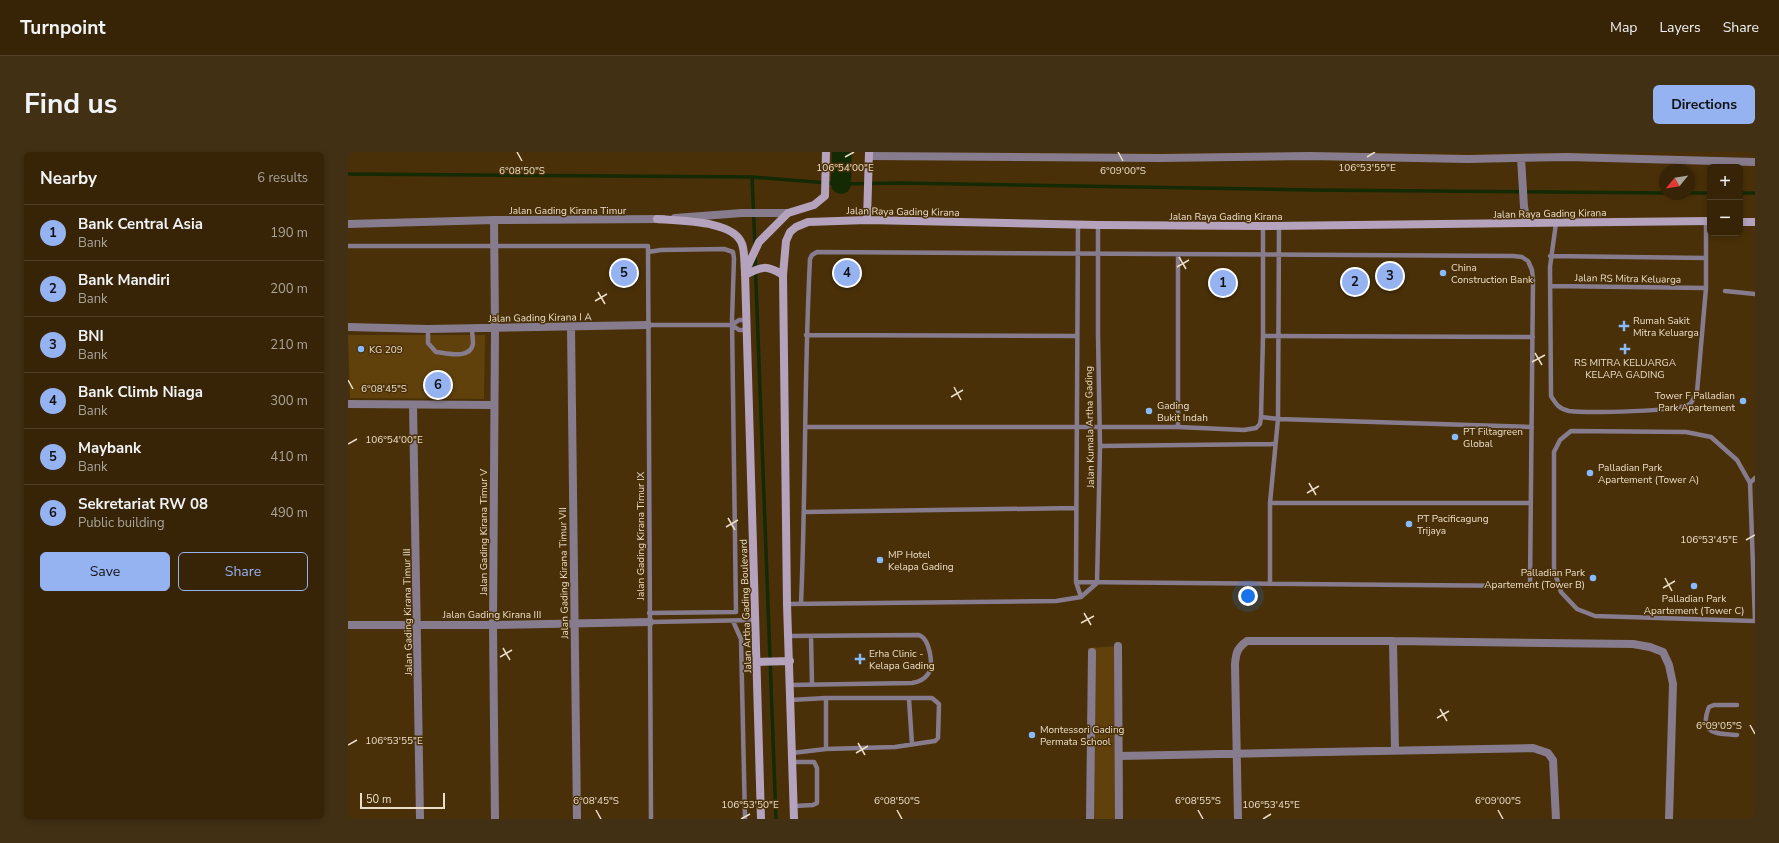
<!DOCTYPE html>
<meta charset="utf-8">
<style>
body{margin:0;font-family:"Nunito Sans",sans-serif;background:#423014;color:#f1f3f6}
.controls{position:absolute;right:12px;top:12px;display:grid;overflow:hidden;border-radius:6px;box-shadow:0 2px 6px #0003}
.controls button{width:36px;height:36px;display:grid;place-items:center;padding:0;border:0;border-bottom:1px solid #514128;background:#372406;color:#f1f3f6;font:20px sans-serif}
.compass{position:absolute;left:1311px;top:12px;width:36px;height:36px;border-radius:50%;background:#372406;box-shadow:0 2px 6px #0003;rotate:240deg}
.scale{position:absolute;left:12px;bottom:10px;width:85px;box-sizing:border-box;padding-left:4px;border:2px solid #ecddc8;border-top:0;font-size:11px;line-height:14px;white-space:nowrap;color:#ecddc8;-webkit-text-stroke:3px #493008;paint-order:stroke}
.you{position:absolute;left:900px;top:444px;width:14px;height:14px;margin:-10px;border:3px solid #fff;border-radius:50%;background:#1a73e8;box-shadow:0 0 0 6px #1a73e833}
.badge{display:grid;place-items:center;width:26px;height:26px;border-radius:50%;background:#95b2f1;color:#111;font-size:13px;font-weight:700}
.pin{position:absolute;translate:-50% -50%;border:2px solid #fff;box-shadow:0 1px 4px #0006}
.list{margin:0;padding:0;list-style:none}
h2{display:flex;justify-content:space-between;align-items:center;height:52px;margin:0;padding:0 16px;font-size:17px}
h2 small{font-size:13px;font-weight:400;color:#aaa49b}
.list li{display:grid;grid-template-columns:26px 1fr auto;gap:12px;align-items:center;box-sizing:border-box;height:56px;padding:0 16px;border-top:1px solid #514128}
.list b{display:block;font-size:15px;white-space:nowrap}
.list p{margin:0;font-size:13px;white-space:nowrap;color:#aaa49b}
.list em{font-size:13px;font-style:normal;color:#aaa49b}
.actions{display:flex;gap:8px;padding:12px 16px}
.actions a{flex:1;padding:9px 0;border:1px solid #95b2f1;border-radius:6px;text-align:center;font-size:14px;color:#95b2f1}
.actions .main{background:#95b2f1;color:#111}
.map{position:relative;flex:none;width:1407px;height:667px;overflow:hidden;border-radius:6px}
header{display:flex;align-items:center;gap:24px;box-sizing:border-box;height:56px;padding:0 20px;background:#372406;border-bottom:1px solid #514128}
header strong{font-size:19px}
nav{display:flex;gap:22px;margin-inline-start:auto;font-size:14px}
.intro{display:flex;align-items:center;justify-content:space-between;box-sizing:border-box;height:96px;padding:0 24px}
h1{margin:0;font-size:28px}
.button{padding:10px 18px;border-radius:6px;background:#95b2f1;color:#111;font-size:14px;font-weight:700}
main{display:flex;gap:24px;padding:0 24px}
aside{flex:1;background:#372406;border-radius:6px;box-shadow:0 2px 6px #0003}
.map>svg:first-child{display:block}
.green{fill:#61410b}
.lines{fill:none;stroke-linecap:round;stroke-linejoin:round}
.stream{stroke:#142a05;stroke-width:3.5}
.river{stroke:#142a05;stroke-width:20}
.lane{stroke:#877c8d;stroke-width:4.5}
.street{stroke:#877c8d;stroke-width:8}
.secondary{stroke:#b5a3be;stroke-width:8}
.ticks{fill:none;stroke:#ecddc8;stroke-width:1.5}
.poi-dot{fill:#87bbfc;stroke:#493008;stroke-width:1.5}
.labels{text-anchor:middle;stroke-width:3;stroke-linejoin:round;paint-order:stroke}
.street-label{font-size:10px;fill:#ecddc8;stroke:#493008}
.poi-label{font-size:10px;fill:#ecddc8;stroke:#493008;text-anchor:start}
.ticks-label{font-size:10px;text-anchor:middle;fill:#ecddc8;stroke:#493008;stroke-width:3;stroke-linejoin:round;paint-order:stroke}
</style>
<header>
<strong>Turnpoint</strong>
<nav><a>Map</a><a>Layers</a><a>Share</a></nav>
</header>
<div class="intro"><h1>Find us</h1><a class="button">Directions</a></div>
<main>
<aside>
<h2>Nearby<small>6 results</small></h2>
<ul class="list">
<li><span class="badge">1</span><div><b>Bank Central Asia</b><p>Bank</p></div><em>190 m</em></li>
<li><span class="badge">2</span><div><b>Bank Mandiri</b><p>Bank</p></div><em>200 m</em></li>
<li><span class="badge">3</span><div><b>BNI</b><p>Bank</p></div><em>210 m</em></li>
<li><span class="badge">4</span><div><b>Bank Climb Niaga</b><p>Bank</p></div><em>300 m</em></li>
<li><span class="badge">5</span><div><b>Maybank</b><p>Bank</p></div><em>410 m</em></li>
<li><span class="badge">6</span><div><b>Sekretariat RW 08</b><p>Public building</p></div><em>490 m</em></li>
</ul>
<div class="actions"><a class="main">Save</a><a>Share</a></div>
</aside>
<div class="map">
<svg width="1407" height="667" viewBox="0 0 1407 667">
<rect width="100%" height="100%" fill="#493008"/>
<path class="green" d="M0,183H137L136,247L2,246Z
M770,494L771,667H742L740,496Z"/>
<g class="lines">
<path class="stream" d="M0,22L404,25L493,32L553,31L963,38L1317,41
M404,25L407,94
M1341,41H1362
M1392,41H1407
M407,104L428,667"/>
<path class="river" d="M493,32L494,0"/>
<path class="lane" d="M1208,71L1202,115L1203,244C1208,252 1211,257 1221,259C1238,261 1334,260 1343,251C1345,248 1347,243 1349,240L1358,136V69
M730,72L728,430L733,445
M0,94H300L303,667
M300,100L313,98L376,97L385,100L386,106L384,168L388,460L301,461
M830,102V275
M1202,104L1358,106
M1202,134L1358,136
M1377,139L1407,142
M300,173H384
M384,173L391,178H399
M384,173L391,168H399
M80,177V191L88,200C98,201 122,208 125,192C125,187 124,181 124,176
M458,183L729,184
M915,184L1185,185
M913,265L930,267L1184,275
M458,275H830L896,278L908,276L912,272L913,265L915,184V74
M1223,279L1338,280L1363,285L1389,308L1402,331L1407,469L1247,464L1229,457L1213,440L1206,418V300L1212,288Z
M752,294L927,292
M1402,331L1407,326
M922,351H1182
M457,360L728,356
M922,431V351L930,267L931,74
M439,452L708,449L733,445L749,431L752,294L750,183V73
M453,452C458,337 456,222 462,107L464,103L469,100C701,101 933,103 1165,104L1174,105L1180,109L1184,118L1185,128L1182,434L728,430
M385,469L393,487L397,667
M302,470L407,468
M440,484L571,483C582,487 586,514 580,522C576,528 570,530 564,531L442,533
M463,484L464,533
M478,546H584L591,552L590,586L587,589L547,595L478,597
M561,547L564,592
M443,548L478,546V597L444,601
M1389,553H1366L1361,555C1350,582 1369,582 1389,583
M444,610H466L469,616V651L465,653L446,654"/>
<path class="street" d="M521,4L813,6L962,4L1120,7L1219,5L1407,10
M1173,6L1176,55L1179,71
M327,66L394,61H440
M146,68L147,176L145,473L147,667
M0,72L146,68L315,67
M0,175L80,177L300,173
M223,175L229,667
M0,252L145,253
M65,253L72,667
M0,473H145L302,470
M1045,489L1047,598
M770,494L771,667
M771,604L1185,596L1200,601L1205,608L1208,667
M742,667L744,500
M890,667L887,512C888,501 889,496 899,489H1045L1285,492L1302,495L1315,500L1321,513L1325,532L1321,667"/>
<path class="secondary" d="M309,67C331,69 386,68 394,92C397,100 396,111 397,120L413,667
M519,68L521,0
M1392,70H1407
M397,120L411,90L440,61L466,53L477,44L478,0
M397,123C414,114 419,113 435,123
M409,510L442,509
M446,667L439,452L435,123L438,89L442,80L448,75L460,70L519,68L750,73L915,74L1362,69"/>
</g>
<path class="ticks" d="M169,0L174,9M770,0L775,9M497,5L506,0M1019,5L1027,0M831,105L838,117M829,115L841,108M250,140L257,152M247,149L259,142M1187,201L1194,213M1184,210L1197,203M0,228L5,237M606,235L613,248M603,245L615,238M0,292L9,287M961,331L968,343M959,341L971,334M380,366L387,378M378,375L390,368M1398,388L1407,383M1317,426L1324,439M1315,436L1327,429M736,461L743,473M733,471L746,464M155,496L162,508M152,505L164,498M1092,557L1099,569M1089,566L1101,559M1402,573L1407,582M510,591L517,603M0,593L9,588M508,601L520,594M248,658L253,667M549,658L554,667M850,658L855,667M1150,658L1155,667M393,667L402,662M915,667L923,662"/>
<g class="poi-dot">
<circle cx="1095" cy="121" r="4"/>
<path d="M1274 168h4v4h4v4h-4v4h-4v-4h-4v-4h4z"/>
<circle cx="13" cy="197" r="4"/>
<path d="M1275 191h4v4h4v4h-4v4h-4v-4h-4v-4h4z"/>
<circle cx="1395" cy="249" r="4"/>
<circle cx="801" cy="259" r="4"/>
<circle cx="1107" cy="285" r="4"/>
<circle cx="1242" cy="321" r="4"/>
<circle cx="1061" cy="372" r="4"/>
<circle cx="532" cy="408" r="4"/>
<circle cx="1245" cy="426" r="4"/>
<circle cx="1346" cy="434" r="4"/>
<path d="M510 501h4v4h4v4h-4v4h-4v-4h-4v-4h4z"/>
<circle cx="684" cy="583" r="4"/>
</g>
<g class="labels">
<g class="street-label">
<text x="220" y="62">Jalan Gading Kirana Timur</text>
<text transform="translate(555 59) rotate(1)" y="4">Jalan Raya Gading Kirana</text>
<text transform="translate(1202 61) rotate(-1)" y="4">Jalan Raya Gading Kirana</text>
<text x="878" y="68">Jalan Raya Gading Kirana</text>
<text transform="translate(1280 126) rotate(1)" y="4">Jalan RS Mitra Keluarga</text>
<text transform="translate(192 165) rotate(-1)" y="4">Jalan Gading Kirana I A</text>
<text transform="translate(741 275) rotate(-91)" y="4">Jalan Kumala Artha Gading</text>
<text transform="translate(135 380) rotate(-90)" y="4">Jalan Gading Kirana Timur V</text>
<text transform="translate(292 384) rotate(-90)" y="4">Jalan Gading Kirana Timur IX</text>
<text transform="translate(215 421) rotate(-91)" y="4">Jalan Gading Kirana Timur VII</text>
<text transform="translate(397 454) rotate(-92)" y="4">Jalan Artha Gading Boulevard</text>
<text transform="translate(59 460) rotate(-91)" y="4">Jalan Gading Kirana Timur III</text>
<text x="144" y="466">Jalan Gading Kirana III</text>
</g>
<g class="poi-label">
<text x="1103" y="119">China<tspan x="1103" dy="12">Construction Bank</tspan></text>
<text x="1285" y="172">Rumah Sakit<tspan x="1285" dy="12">Mitra Keluarga</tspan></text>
<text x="21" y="201">KG 209</text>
<text x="1277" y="214" text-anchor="middle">RS MITRA KELUARGA<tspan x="1277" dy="12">KELAPA GADING</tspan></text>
<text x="1387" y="247" text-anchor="end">Tower F Palladian<tspan x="1387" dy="12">Park Apartement</tspan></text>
<text x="809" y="257">Gading<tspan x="809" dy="12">Bukit Indah</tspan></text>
<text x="1115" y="283">PT Filtagreen<tspan x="1115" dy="12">Global</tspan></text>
<text x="1250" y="319">Palladian Park<tspan x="1250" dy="12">Apartement (Tower A)</tspan></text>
<text x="1069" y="370">PT Pacificagung<tspan x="1069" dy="12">Trijaya</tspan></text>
<text x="540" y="406">MP Hotel<tspan x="540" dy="12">Kelapa Gading</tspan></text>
<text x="1237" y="424" text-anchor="end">Palladian Park<tspan x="1237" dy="12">Apartement (Tower B)</tspan></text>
<text x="1346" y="450" text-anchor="middle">Palladian Park<tspan x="1346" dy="12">Apartement (Tower C)</tspan></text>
<text x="521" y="505">Erha Clinic -<tspan x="521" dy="12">Kelapa Gading</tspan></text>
<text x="692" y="581">Montessori Gading<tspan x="692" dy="12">Permata School</tspan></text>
</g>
</g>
<g class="ticks-label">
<text x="497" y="19">106°54'00"E</text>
<text x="1019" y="19">106°53'55"E</text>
<text x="775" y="22">6°09'00"S</text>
<text x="174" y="22">6°08'50"S</text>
<text x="36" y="240">6°08'45"S</text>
<text x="46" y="291">106°54'00"E</text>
<text x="1361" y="391">106°53'45"E</text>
<text x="1371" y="577">6°09'05"S</text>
<text x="46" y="592">106°53'55"E</text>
<text x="248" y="652">6°08'45"S</text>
<text x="549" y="652">6°08'50"S</text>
<text x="850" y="652">6°08'55"S</text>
<text x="1150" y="652">6°09'00"S</text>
<text x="402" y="656">106°53'50"E</text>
<text x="923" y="656">106°53'45"E</text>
</g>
</svg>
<div class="controls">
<button>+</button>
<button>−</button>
</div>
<svg class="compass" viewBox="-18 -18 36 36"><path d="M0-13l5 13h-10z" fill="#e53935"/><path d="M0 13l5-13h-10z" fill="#aaa49b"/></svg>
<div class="scale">50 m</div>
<div class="you"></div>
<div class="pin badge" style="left:875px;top:131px">1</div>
<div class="pin badge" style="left:1007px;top:130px">2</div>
<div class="pin badge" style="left:1042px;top:124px">3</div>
<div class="pin badge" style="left:499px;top:121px">4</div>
<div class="pin badge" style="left:276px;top:121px">5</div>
<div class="pin badge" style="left:90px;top:233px">6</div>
</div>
</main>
